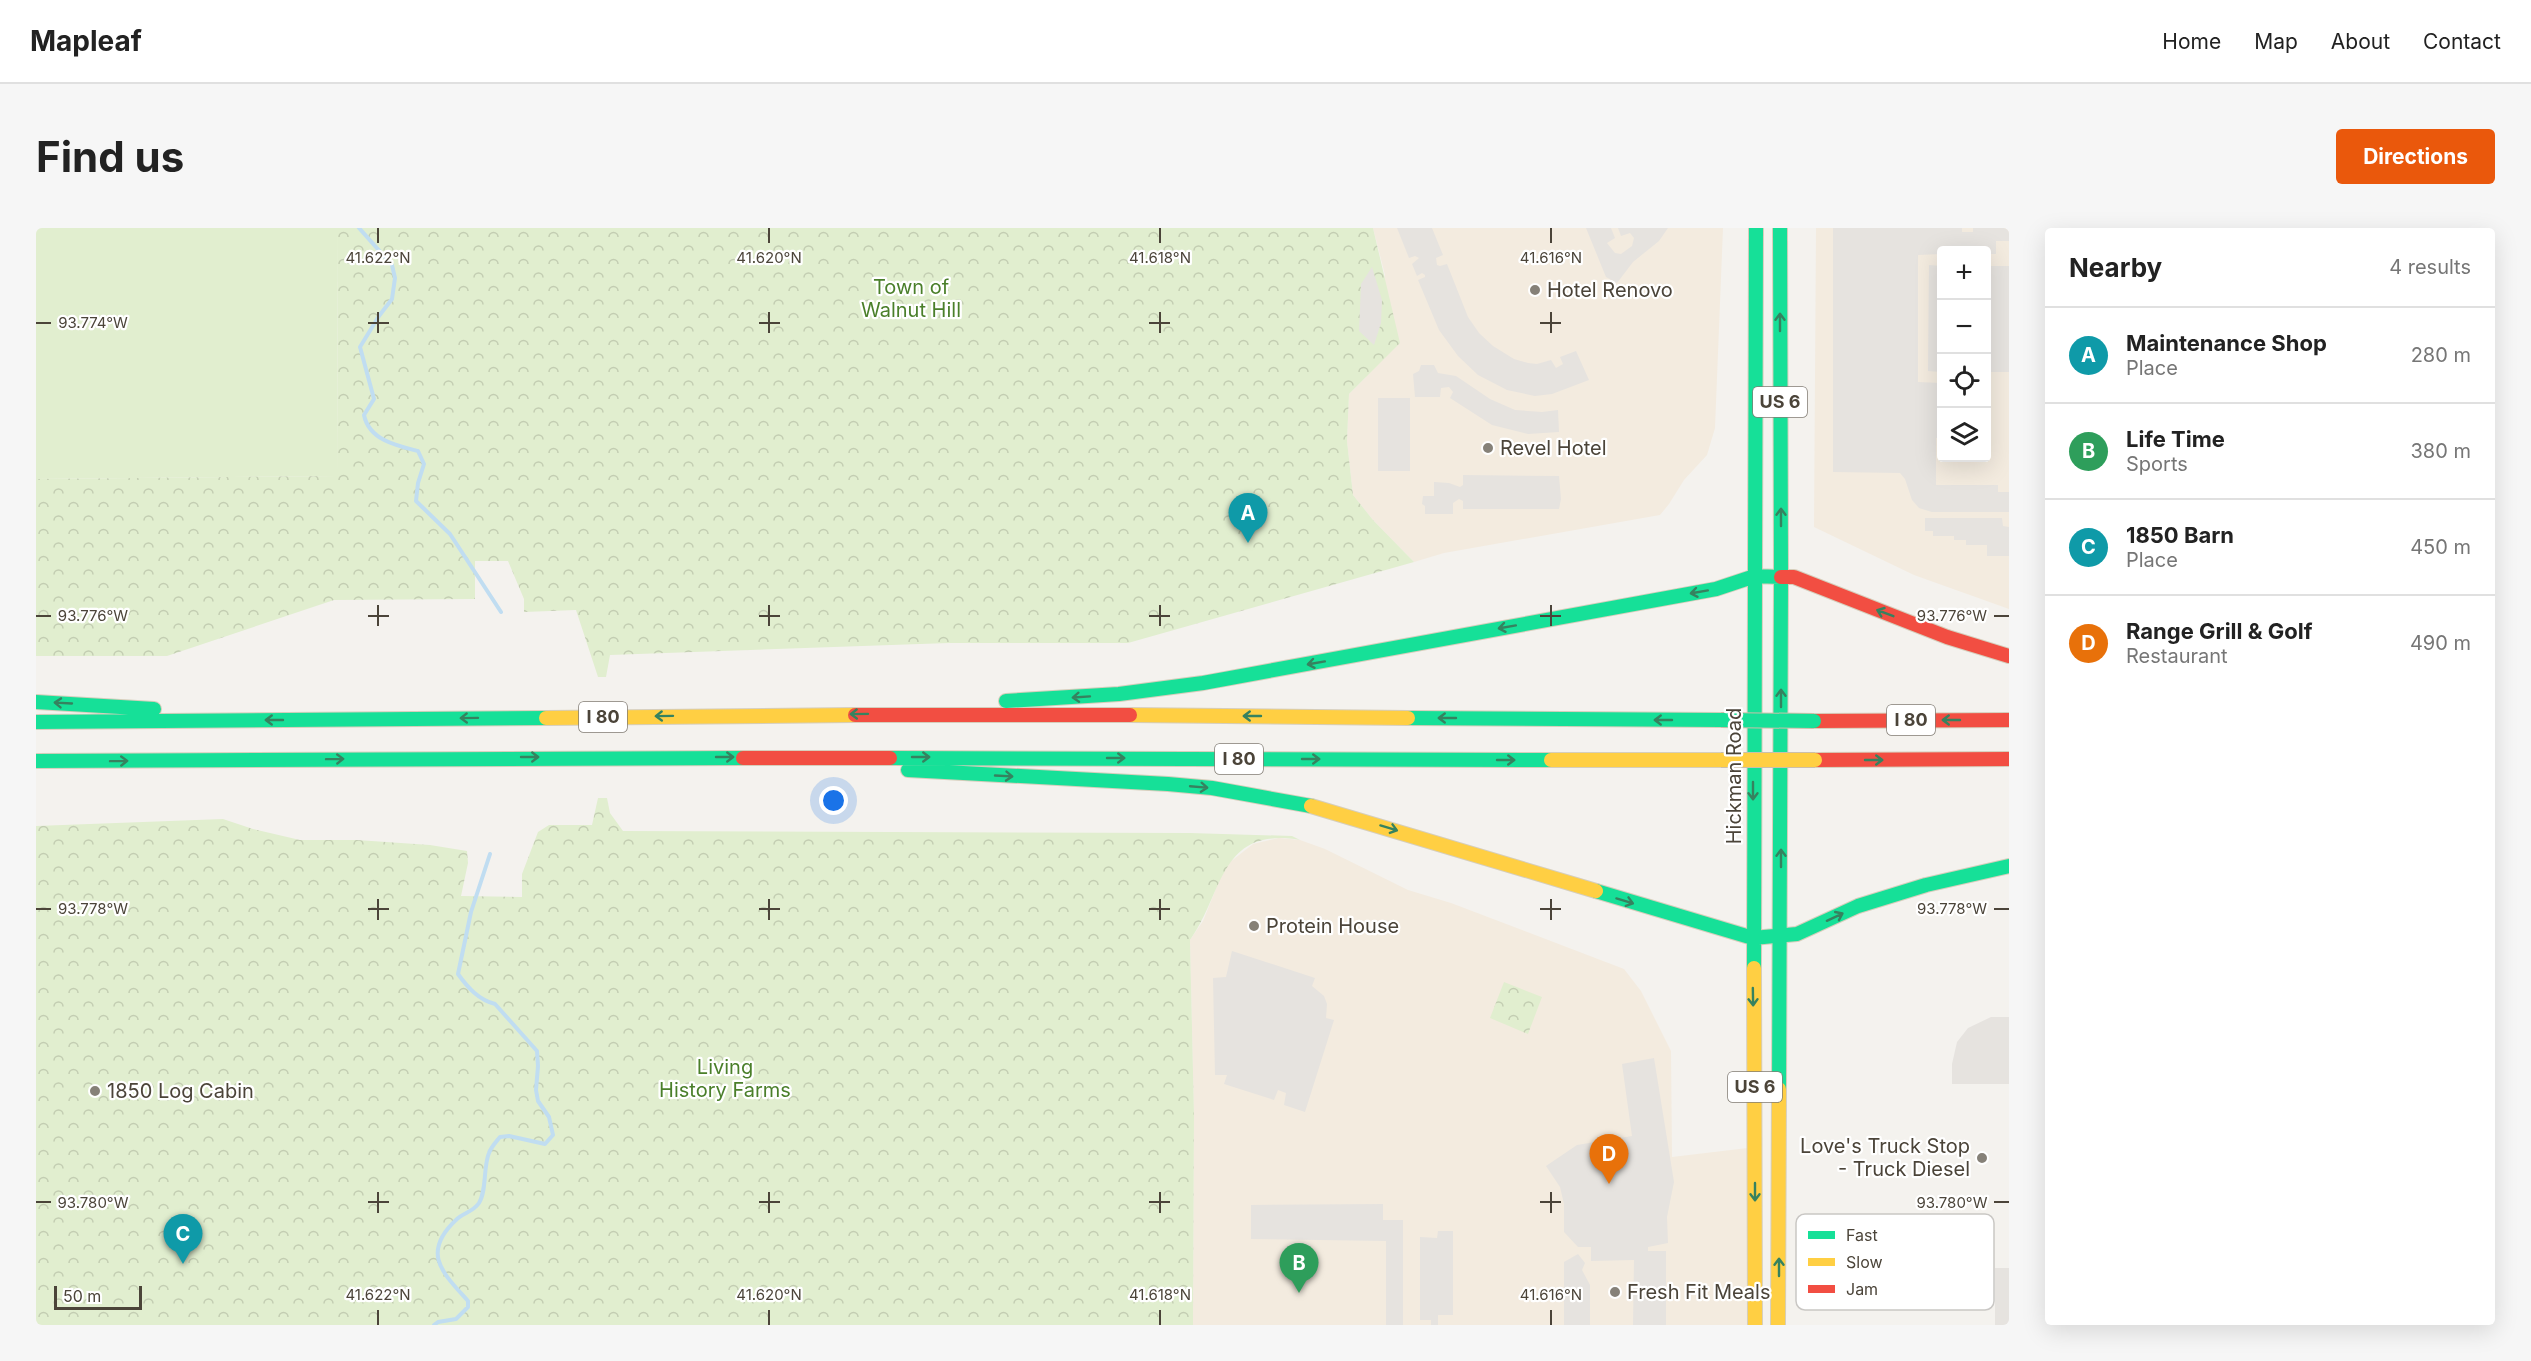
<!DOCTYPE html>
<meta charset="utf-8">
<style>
body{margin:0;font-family:Inter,sans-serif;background:#f6f6f6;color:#222}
.controls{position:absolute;right:18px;top:18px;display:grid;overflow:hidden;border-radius:6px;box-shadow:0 6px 24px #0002}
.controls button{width:54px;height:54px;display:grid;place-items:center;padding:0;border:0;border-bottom:2px solid #e0e0e0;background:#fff;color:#222;font:30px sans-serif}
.scale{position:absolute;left:18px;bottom:15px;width:88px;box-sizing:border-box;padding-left:6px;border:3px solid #4b4439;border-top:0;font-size:16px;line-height:21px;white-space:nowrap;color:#4b4439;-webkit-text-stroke:4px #fff;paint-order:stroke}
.you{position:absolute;left:798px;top:573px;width:21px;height:21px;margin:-15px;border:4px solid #fff;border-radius:50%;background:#1a73e8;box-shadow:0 0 0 9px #1a73e833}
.badge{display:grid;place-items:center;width:39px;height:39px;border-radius:50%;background:#ea580c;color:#fff;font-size:20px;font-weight:700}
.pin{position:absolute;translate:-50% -50px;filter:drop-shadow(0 2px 3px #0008)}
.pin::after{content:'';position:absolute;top:32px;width:21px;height:18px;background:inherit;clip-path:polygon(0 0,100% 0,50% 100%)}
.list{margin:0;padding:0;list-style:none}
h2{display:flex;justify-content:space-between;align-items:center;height:78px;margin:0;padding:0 24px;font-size:26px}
h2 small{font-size:20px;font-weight:400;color:#767676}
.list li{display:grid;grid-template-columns:39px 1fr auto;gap:18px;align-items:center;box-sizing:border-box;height:96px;padding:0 24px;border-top:2px solid #e0e0e0}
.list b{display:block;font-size:22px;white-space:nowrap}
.list p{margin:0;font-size:20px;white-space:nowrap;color:#767676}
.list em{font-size:20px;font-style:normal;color:#767676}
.icon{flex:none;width:33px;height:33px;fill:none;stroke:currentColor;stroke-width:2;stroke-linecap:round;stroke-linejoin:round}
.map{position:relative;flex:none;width:1973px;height:1097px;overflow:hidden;border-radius:6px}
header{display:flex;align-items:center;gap:36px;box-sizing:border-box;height:84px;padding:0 30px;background:#fff;border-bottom:2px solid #e0e0e0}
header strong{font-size:28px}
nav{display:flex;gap:33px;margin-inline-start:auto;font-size:21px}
.intro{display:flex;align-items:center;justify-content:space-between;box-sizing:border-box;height:144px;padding:0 36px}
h1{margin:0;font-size:42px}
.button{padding:15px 27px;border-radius:6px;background:#ea580c;color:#fff;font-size:21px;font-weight:700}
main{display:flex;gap:36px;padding:0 36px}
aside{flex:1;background:#fff;border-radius:6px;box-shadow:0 6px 24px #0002}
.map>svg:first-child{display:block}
.commercial{fill:#f3ebdf;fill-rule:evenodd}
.grass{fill:#e1eecf}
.park{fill:url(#park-crowns)}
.parking{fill:#e6e3df}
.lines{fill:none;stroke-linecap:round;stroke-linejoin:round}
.stream{stroke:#c0ddf1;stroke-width:4}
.fast-casing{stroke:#d6cebb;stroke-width:16}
.slow-casing{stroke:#d6cebb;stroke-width:16}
.jam-casing{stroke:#d6cebb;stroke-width:16}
.fast{stroke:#16e098;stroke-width:14}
.slow{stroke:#ffcf43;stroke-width:14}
.jam{stroke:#f24e42;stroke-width:14}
.fast-bridge-casing{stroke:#ccbfa9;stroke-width:16;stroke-linecap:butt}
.slow-bridge-casing{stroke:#ccbfa9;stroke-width:16;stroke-linecap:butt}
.fast-bridge{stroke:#16e098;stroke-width:14}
.slow-bridge{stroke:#ffcf43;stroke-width:14}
.oneway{stroke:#36825f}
.ticks{fill:none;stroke:#4b4439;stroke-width:2}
.poi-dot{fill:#868178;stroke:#fff;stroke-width:2}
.labels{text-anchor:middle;stroke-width:4.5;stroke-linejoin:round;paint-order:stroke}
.shield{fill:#fff;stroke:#817c74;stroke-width:1.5}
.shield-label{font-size:18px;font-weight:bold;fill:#4b4439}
.park-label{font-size:20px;fill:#4a7f2a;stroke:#fff}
.poi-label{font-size:20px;fill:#4b4439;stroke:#fff;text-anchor:start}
.street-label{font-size:20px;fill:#4b4439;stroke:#fff}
.key{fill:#fff;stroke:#c9c7c4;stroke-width:1.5}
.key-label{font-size:16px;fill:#4b4439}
.ticks-label{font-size:15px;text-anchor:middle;fill:#4b4439;stroke:#fff;stroke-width:4.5;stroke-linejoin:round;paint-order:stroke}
</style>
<header>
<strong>Mapleaf</strong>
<nav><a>Home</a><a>Map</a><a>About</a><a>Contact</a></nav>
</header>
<div class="intro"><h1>Find us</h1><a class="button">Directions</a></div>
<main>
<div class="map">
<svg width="1973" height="1097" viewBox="0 0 1973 1097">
<defs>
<pattern id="park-crowns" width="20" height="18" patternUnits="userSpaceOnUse" patternTransform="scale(1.5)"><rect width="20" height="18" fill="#e1eecf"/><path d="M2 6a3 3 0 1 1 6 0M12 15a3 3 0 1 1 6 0" fill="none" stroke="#c3cdb2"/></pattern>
</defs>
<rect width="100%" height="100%" fill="#f4f2ee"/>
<path class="commercial" d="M1337,0H1687L1679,200L1671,227L1648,252L1633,276L1624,287L1408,325L1378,334L1337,292L1317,267L1311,213L1313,166L1330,149L1349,47Z
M1780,0H1973V381L1878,347L1778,299ZM1906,22H1950V230H1906Z
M1243,610L1264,612L1289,621L1372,662L1415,675L1588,741L1605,763L1635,823L1636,929L1720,919L1719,1097H1157L1158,887L1154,712L1167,693L1189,638L1217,616Z"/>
<path class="grass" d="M0,0H302L301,248L0,251Z"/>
<path class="park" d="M302,0H1337L1364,115L1313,166L1311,213L1317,267L1337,292L1378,334L1092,415H913L574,427L570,449H562L540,382L488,384V371L472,333H439V371L298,372L131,428H0V251L301,248Z
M562,570H571L574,585L587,603L1154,605L1256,608L1264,612C1183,598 1188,665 1154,712L1158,887L1157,1097H0V598L187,591L217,601L264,612H321L394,617L431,623L432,635L425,668L486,669V646L502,604L513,597H556Z
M1468,754L1506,769L1492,806L1454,790Z"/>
<path class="parking" d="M1361,0H1396L1407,27L1400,30L1401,37L1404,38L1411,36L1432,89L1443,105L1457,118L1478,131L1492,135L1501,136L1515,132L1520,140L1527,136L1524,129L1540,123L1553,152L1516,166L1499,168L1471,162L1442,147L1422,128L1403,102L1382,52L1389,49V47L1386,45L1381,48L1376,36L1383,30L1379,28L1373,30Z
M1550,0H1575L1579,10L1571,15L1579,25L1585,26L1596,18L1598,10L1594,5L1585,8L1582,0H1632L1623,13L1597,34L1581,55L1570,49Z
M1797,0H1926V4H1937V0H1973V13H1960V26H1951L1950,22H1906L1905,26L1882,27V154L1905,155V209L1900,210V257H1962V264H1973V284H1896L1883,280L1876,272L1869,251L1864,245L1797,244Z
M1893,37L1905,38V144L1892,143Z
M1950,38H1973V144H1951Z
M1336,39L1346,72L1345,95L1338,117L1323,103L1325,56Z
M1385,137H1398L1402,145L1420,148L1454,171L1479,182L1506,184L1522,182L1523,204L1492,206L1456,197L1414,170L1417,164L1413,159L1405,160L1404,169H1379L1377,146L1383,143Z
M1342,170H1374V243H1342Z
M1427,247L1523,248L1525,271L1523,281H1427V273L1423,271L1417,275V286H1389V278L1386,276L1387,268H1398V254L1413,255L1424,259L1427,257Z
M1889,290H1966L1967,298L1973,299V328H1951V317H1930V312H1918V308H1897V303H1889Z
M1196,723L1279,750L1276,758L1288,768L1291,776L1290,790L1298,792L1269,884L1248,877L1250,865L1242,862L1238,872L1188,856L1191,847H1179L1177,750L1190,749Z
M1955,789H1973V856H1916V836L1921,814L1932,800Z
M1618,830L1638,954L1631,989L1632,1015L1612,1019V1023H1630V1097H1597L1598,1032L1555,1033V1019H1542L1528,1004V976L1524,959L1510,938L1541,917L1596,908L1586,836Z
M1347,976V992H1367V1097H1350V1013L1215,1011V977Z
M1402,1003H1417V1087H1402V1097H1395V1092H1384V1009L1401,1010Z
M1542,1026L1549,1035L1546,1042L1554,1057V1097H1528V1034Z
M1959,1040H1973V1097H1959Z"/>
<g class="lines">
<path class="stream" d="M323,0L356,37L359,50L356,71L343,88L324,119L338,171L328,187C333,212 361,218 382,223L388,236L382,255L380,273L414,306L465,384
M398,1097L402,1094L420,1091L432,1079V1073C407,1045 384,1025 421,991C427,985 437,984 443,975C451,962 447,939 453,925C455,919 460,914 464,909L473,908L509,916L517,907L513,889L502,873L500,862L502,838L501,823L459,776C443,772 432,760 422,746L435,684L454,626"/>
<g class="fast-casing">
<path id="fast" d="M1744,0L1745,348
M1719,348L1720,0
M970,473L1083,466L1167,455L1680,361L1719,348L1745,349
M0,474L118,481
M1372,490L1685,492
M0,494L510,490
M854,530L1515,532
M0,533L707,530
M872,542L1132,556L1176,560L1275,578
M1560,663L1717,710L1761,706L1822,678L1890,657L1973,638
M1718,740L1719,348
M1743,861L1745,348"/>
</g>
<g class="slow-casing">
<path id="slow" d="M1094,487L1372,490
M510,490L819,487
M1515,532H1685
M1275,578L1560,663
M1718,740L1719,1097
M1742,1097L1743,861"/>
</g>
<g class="jam-casing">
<path id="jam" d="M1745,349H1758L1911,409L1973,428
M819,487H1094
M1778,493L1973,492
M707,530H854
M1779,532L1973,531"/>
</g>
<use href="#fast" class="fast"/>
<use href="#slow" class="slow"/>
<use href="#jam" class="jam"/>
<g class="fast-bridge-casing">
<path id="fast-bridge" d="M1685,492L1778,493"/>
</g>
<g class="slow-bridge-casing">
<path id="slow-bridge" d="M1685,532H1779"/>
</g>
<use href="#fast-bridge" class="fast-bridge"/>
<use href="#slow-bridge" class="slow-bridge"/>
</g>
<defs><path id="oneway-shaft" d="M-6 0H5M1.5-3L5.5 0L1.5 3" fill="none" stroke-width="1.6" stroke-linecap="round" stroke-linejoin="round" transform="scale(1.5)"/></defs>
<g class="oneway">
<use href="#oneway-shaft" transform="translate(1744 94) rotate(-90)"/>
<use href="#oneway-shaft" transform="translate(1745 289) rotate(-90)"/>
<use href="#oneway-shaft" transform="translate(1663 364) rotate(170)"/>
<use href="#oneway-shaft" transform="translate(1849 385) rotate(-159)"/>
<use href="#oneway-shaft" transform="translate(1471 399) rotate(170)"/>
<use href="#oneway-shaft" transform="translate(1280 435) rotate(170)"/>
<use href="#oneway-shaft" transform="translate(1045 469) rotate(176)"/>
<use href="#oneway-shaft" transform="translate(1745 470) rotate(-90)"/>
<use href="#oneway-shaft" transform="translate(27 475) rotate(-177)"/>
<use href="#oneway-shaft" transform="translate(823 486) rotate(179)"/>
<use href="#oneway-shaft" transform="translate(628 488) rotate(179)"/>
<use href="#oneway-shaft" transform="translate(1216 488) rotate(-180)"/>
<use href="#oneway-shaft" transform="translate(433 490) rotate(179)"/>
<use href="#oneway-shaft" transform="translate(1411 490) rotate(-180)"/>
<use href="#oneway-shaft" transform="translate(238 492) rotate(180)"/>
<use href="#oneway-shaft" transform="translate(1627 492) rotate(-180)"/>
<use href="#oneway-shaft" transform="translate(1915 492) rotate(180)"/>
<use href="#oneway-shaft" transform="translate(494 529)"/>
<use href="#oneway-shaft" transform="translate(689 529)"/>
<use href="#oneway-shaft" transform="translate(885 529)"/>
<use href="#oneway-shaft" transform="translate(1080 530)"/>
<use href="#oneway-shaft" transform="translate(299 531) rotate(-1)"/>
<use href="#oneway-shaft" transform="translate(1275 531)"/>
<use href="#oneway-shaft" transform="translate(1470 532)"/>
<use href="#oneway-shaft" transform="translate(1838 532)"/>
<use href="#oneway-shaft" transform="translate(83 533) rotate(-1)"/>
<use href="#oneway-shaft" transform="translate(968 548) rotate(3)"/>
<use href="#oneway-shaft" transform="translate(1163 559) rotate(5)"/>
<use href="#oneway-shaft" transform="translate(1717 563) rotate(90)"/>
<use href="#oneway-shaft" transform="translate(1353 600) rotate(17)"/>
<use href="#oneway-shaft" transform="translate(1745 630) rotate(-90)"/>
<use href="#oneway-shaft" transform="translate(1589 673) rotate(17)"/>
<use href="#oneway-shaft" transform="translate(1799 689) rotate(-25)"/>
<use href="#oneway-shaft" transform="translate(1717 769) rotate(89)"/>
<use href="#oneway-shaft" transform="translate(1719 964) rotate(90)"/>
<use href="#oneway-shaft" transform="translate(1743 1039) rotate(-90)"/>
</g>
<path class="ticks" d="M342,0V15M733,0V15M1124,0V15M1515,0V15M342,84V105M733,84V105M1124,84V105M1515,84V105M0,95H15M332,95H353M723,95H744M1113,95H1134M1504,95H1525M342,377V398M733,377V398M1124,377V398M1515,377V398M0,388H15M332,388H353M723,388H744M1113,388H1134M1504,388H1525M1958,388H1973M342,671V692M733,671V692M1124,671V692M1515,671V692M0,681H15M332,681H353M723,681H744M1113,681H1134M1504,681H1525M1958,681H1973M342,964V985M733,964V985M1124,964V985M1515,964V985M0,974H15M332,974H353M723,974H744M1113,974H1134M1504,974H1525M1958,974H1973M342,1082V1097M733,1082V1097M1124,1082V1097M1515,1082V1097"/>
<g class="poi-dot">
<circle cx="1499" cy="62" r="6"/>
<circle cx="1452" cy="220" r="6"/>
<circle cx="1218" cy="698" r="6"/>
<circle cx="59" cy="863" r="6"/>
<circle cx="1946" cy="930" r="6"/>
<circle cx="1579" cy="1064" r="6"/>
</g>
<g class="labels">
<g class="shield">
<rect x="1717" y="159" width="54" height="30" rx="4.5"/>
<rect x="543" y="474" width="48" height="30" rx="4.5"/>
<rect x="1851" y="477" width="48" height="30" rx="4.5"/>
<rect x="1179" y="516" width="48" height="30" rx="4.5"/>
<rect x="1692" y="844" width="54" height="30" rx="4.5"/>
</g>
<g class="shield-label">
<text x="1744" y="180">US 6</text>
<text x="567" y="495">I 80</text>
<text x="1875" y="498">I 80</text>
<text x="1203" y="537">I 80</text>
<text x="1719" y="865">US 6</text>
</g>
<g class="park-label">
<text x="875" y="66">Town of<tspan x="875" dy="23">Walnut Hill</tspan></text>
<text x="689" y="846">Living<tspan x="689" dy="23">History Farms</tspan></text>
</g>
<g class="poi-label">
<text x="1511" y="69">Hotel Renovo</text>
<text x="1464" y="227">Revel Hotel</text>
<text x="1230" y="705">Protein House</text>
<text x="71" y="870">1850 Log Cabin</text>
<text x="1934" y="925" text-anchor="end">Love's Truck Stop<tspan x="1934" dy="23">- Truck Diesel</tspan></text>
<text x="1591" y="1071">Fresh Fit Meals</text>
</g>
<g class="street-label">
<text transform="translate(1698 548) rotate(-90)" y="7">Hickman Road</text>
</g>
</g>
<rect x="1760" y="986" width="198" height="96" rx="9" class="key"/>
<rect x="1772" y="1003" width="27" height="8" fill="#16e098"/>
<rect x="1772" y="1030" width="27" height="8" fill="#ffcf43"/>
<rect x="1772" y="1057" width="27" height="8" fill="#f24e42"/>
<g class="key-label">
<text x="1810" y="1013">Fast</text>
<text x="1810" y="1040">Slow</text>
<text x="1810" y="1067">Jam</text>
</g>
<g class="ticks-label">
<text x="342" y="35">41.622°N</text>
<text x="733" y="35">41.620°N</text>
<text x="1124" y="35">41.618°N</text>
<text x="1515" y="35">41.616°N</text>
<text x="57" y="100">93.774°W</text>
<text x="1916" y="393">93.776°W</text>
<text x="57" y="393">93.776°W</text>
<text x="1916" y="686">93.778°W</text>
<text x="57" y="686">93.778°W</text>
<text x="1916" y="980">93.780°W</text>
<text x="57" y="980">93.780°W</text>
<text x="342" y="1072">41.622°N</text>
<text x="733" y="1072">41.620°N</text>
<text x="1124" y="1072">41.618°N</text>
<text x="1515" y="1072">41.616°N</text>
</g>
</svg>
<div class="controls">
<button>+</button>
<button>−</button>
<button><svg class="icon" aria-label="locate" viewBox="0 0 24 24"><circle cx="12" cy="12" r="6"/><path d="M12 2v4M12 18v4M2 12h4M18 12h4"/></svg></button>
<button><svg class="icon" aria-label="layers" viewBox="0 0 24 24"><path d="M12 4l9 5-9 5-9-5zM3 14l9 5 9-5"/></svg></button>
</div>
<div class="scale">50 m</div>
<div class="you"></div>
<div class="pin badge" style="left:1212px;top:315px;background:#0f9aa8">A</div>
<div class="pin badge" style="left:1263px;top:1065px;background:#2e9e5b">B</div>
<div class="pin badge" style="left:147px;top:1036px;background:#0f9aa8">C</div>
<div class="pin badge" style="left:1573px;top:956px;background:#e8710a">D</div>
</div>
<aside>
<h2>Nearby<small>4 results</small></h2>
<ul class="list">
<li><span class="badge" style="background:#0f9aa8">A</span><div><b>Maintenance Shop</b><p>Place</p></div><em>280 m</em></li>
<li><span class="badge" style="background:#2e9e5b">B</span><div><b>Life Time</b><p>Sports</p></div><em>380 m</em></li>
<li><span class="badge" style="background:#0f9aa8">C</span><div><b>1850 Barn</b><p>Place</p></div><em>450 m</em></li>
<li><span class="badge" style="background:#e8710a">D</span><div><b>Range Grill &amp; Golf</b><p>Restaurant</p></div><em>490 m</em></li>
</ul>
</aside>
</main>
